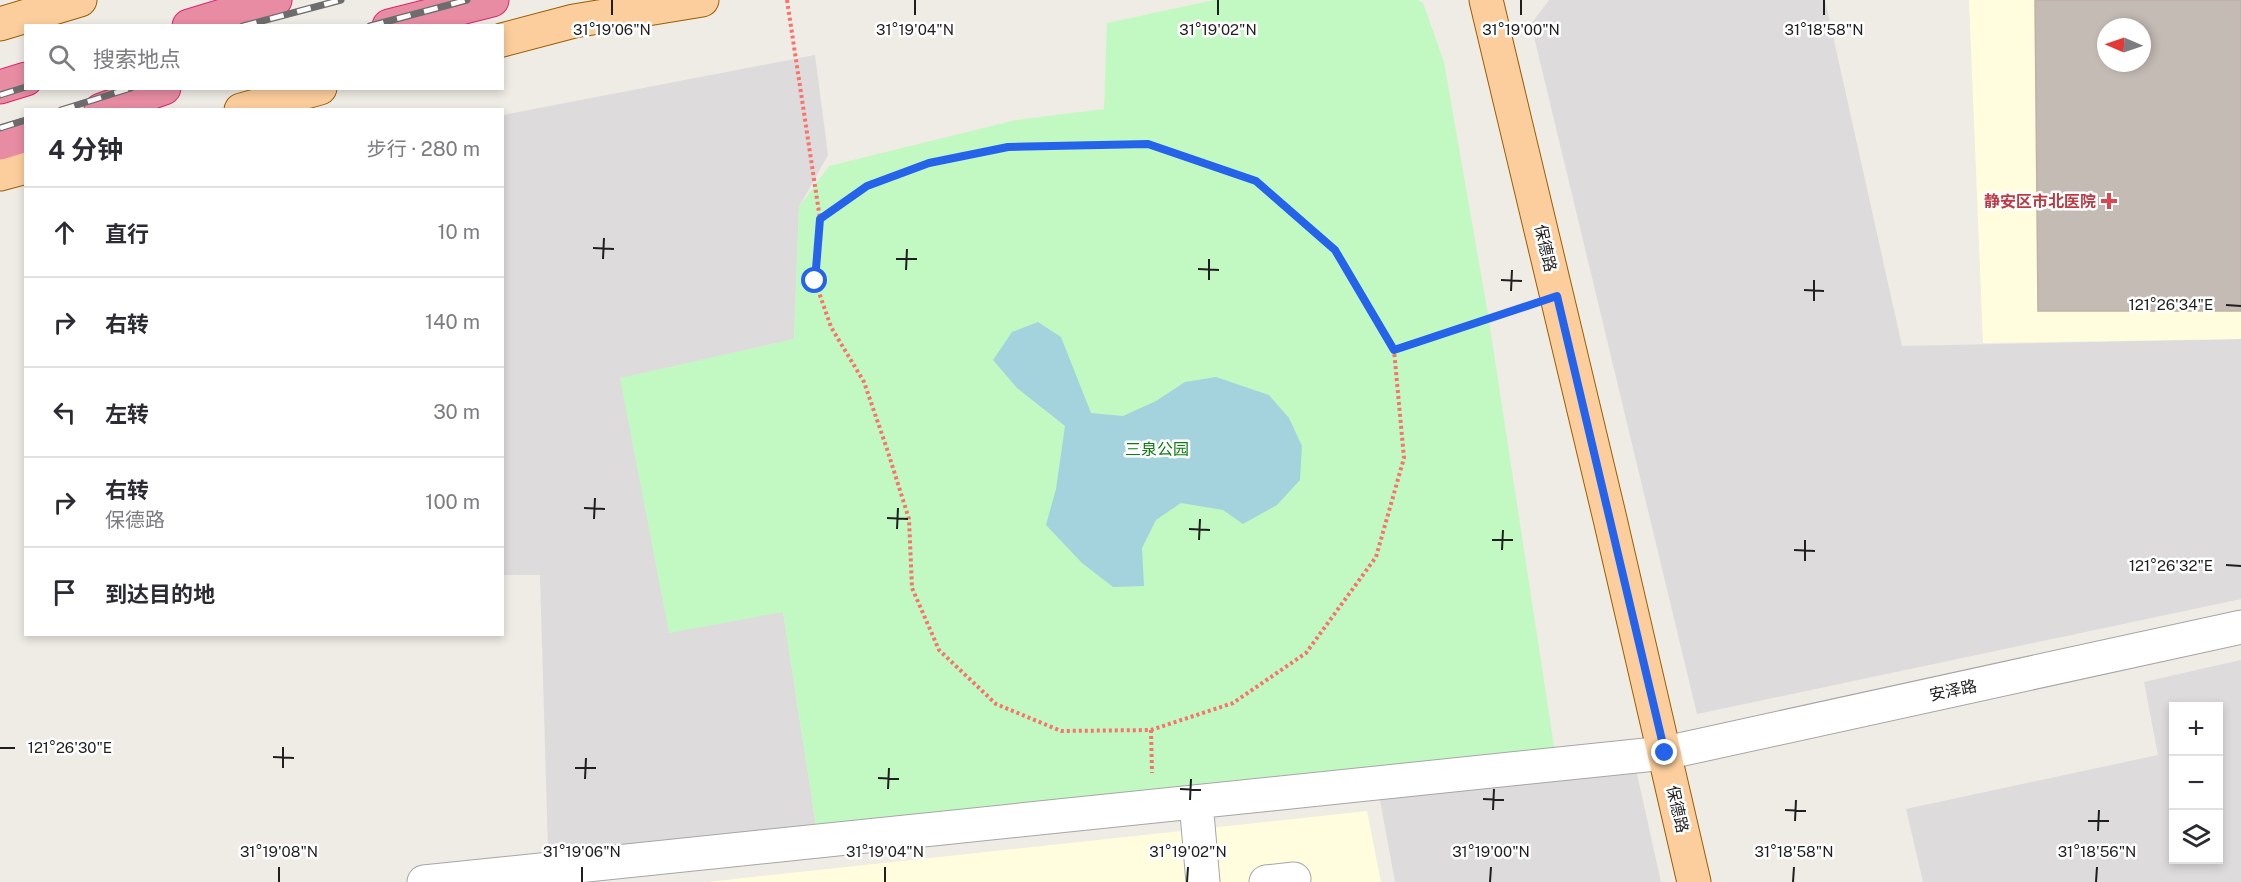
<!DOCTYPE html>
<html lang="zh">
<meta charset="utf-8">
<style>
body{margin:0;font-family:"Public Sans","Noto Sans SC",sans-serif;background:#f7f7f7;color:#2b2b33}
.controls{position:absolute;right:18px;bottom:18px;display:grid;overflow:hidden;border-radius:0px;box-shadow:0 3px 9px #0003}
.controls button{width:54px;height:54px;display:grid;place-items:center;padding:0;border:0;border-bottom:2px solid #e1e1e2;background:#fff;color:#2b2b33;font:30px sans-serif}
.compass{position:absolute;left:2097px;top:18px;width:54px;height:54px;border-radius:50%;background:#fff;box-shadow:0 3px 9px #0003;rotate:272deg}
.stop{position:absolute;width:18px;height:18px;margin:-14px;border:4px solid #2563eb;border-radius:50%;background:#fff}
.stop.end{background:#2563eb;border-color:#fff;box-shadow:0 2px 6px #0008}
.list{margin:0;padding:0;list-style:none}
h2{display:flex;justify-content:space-between;align-items:center;height:78px;margin:0;padding:0 24px;font-size:26px}
h2 small{font-size:20px;font-weight:400;color:#7c7c81}
.list li{display:grid;grid-template-columns:39px 1fr auto;gap:18px;align-items:center;box-sizing:border-box;height:90px;padding:0 24px;border-top:2px solid #e1e1e2}
.list b{display:block;font-size:22px;white-space:nowrap}
.list p{margin:0;font-size:20px;white-space:nowrap;color:#7c7c81}
.list em{font-size:20px;font-style:normal;color:#7c7c81}
.icon{flex:none;width:33px;height:33px;fill:none;stroke:currentColor;stroke-width:2;stroke-linecap:round;stroke-linejoin:round}
.map{position:relative;flex:none;width:2241px;height:882px;overflow:hidden}
.search{position:absolute;background:#fff;box-shadow:0 3px 9px #0003;left:24px;top:24px;width:480px;height:66px;display:flex;align-items:center;gap:15px;box-sizing:border-box;padding:0 21px;border-radius:0px;color:#7c7c81;font-size:22px}
.panel{position:absolute;background:#fff;box-shadow:0 3px 9px #0003;left:24px;top:108px;width:480px;height:528px;border-radius:0px}
.map>svg:first-child{display:block}
.residential{fill:#dddbdc;fill-rule:evenodd}
.education{fill:#fffdde;fill-rule:evenodd}
.park{fill:#c2f9c3}
.water{fill:#a5d3dd}
.building{fill:#c4bbb4;stroke:#c1b1a7;stroke-width:1.5;fill-rule:evenodd}
.lines{fill:none;stroke-linecap:round;stroke-linejoin:round}
.minor-casing{stroke:#a6a6a6;stroke-width:35}
.major-casing{stroke:#995f00;stroke-width:35}
.highway-casing{stroke:#db246c;stroke-width:35}
.path{stroke:#fa736b;stroke-width:4;stroke-dasharray:3 3;stroke-linecap:butt}
.minor{stroke:#fff;stroke-width:33}
.major{stroke:#fcce9d;stroke-width:33}
.highway{stroke:#e78ca2;stroke-width:33}
.rail-casing{stroke:#6d6d6d;stroke-width:7}
.rail{stroke:#fff;stroke-width:4.5;stroke-dasharray:14;stroke-linecap:butt}
.route{stroke:#2563eb;stroke-width:8}
.ticks{fill:none;stroke:#1f1f1f;stroke-width:2}
.health-dot{fill:#e0444e;stroke:#fff;stroke-width:2}
.labels{text-anchor:middle;stroke-width:5;stroke-linejoin:round;paint-order:stroke}
.health-label{font-size:16px;font-weight:bold;fill:#be3a42;stroke:#fff;text-anchor:end}
.street-label{font-size:16px;fill:#1f1f1f;stroke:#fff}
.park-label{font-size:16px;fill:#0b7e0f;stroke:#fff}
.ticks-label{font-size:15px;text-anchor:middle;fill:#1f1f1f;stroke:#fff;stroke-width:5;stroke-linejoin:round;paint-order:stroke}
</style>
<div class="map">
<svg width="2241" height="882" viewBox="0 0 2241 882">
<rect width="100%" height="100%" fill="#efebe5"/>
<path class="residential" d="M1549,0H1825L1902,346L2241,339V599L1697,714L1531,24Z
M815,55L828,155L799,207L794,339L620,379L783,611L817,832L548,849L540,575H503V115Z
M2241,660V882H1923L1906,809L2158,755L2144,682ZM2174,706H2218V860H2174Z
M1633,756L1661,882H1395L1378,789Z"/>
<path class="education" d="M1969,0H2241V339L1983,343ZM2106,27H2142V63H2106Z
M1367,811L1381,882H707Z"/>
<path class="park" d="M1214,0H1418L1423,3L1444,62L1488,314L1555,753L817,832L783,612L669,633L620,378L794,339L799,207L829,166L1016,120L1104,109L1107,23Z"/>
<path class="water" d="M1038,322L1061,337L1091,413L1123,416L1156,401L1185,382L1216,377L1269,395L1289,418L1302,446L1300,480L1277,505L1243,524L1223,510L1181,503L1156,520L1142,548L1144,586L1113,587L1082,563L1046,525L1056,489L1065,426L1017,388L993,360L1012,332Z"/>
<path class="building" d="M2035,0H2241V311H2038ZM2106,27H2142V63H2106Z"/>
<g class="lines">
<g class="minor-casing">
<path id="minor" d="M1196,802L1203,882
M424,882L1665,753L2241,627
M1266,882L1294,879"/>
</g>
<g class="major-casing">
<path id="major" d="M1486,0L1610,519L1694,882
M0,24L80,0
M502,40L574,21L702,0
M241,110L320,88
M0,174L26,167"/>
</g>
<g class="highway-casing">
<path id="highway" d="M189,26L275,0
M389,26L492,0
M0,87L26,79
M101,110L164,88
M0,143L26,135"/>
</g>
<path class="path" d="M787,0L820,219
M1394,350L1335,250L1256,181L1148,144L1008,147L929,163L867,186L820,219L815,281L831,327L864,382L887,449L909,519L912,588L939,650L996,704L1061,731L1151,730L1233,703L1306,653L1376,557L1404,458L1394,350L1525,307
M1151,730L1152,773"/>
<use href="#minor" class="minor"/>
<use href="#major" class="major"/>
<use href="#highway" class="highway"/>
<g class="rail-casing">
<path id="rail" d="M243,26L341,0
M370,26L467,0
M0,95L26,87
M61,110L131,88
M0,128L26,120"/>
</g>
<use href="#rail" class="rail"/>
</g>
<g class="lines">
<path class="route" d="M815,281L820,219L867,186L929,163L1008,147L1148,144L1256,181L1335,250L1394,350L1557,296L1665,753"/>
</g>
<path class="ticks" d="M612,15V0M915,15V0M1218,15V0M1521,15V0M1824,15V0M593,248L614,249M603,259L604,238M896,259H917M1198,269L1219,270M906,270L907,249M1209,280V259M1501,280L1522,281M1804,290L1824,291M1511,291L1512,270M1814,301V280M2226,305L2241,306M584,508L605,509M887,518L908,519M594,519L595,498M897,529L898,508M1189,529L1210,530M1199,540L1200,519M1492,540H1513M1502,550L1503,530M1794,550L1815,551M1805,561V540M2226,565L2241,566M0,748H15M273,757L294,758M283,768V747M575,768H596M878,778L899,779M585,779L586,758M888,789L889,768M1180,789L1201,790M1483,799L1504,800M1190,800L1191,779M1493,810L1494,789M1785,810L1806,811M1795,821L1796,800M2088,821H2109M2098,831L2099,810M279,882V867M582,882V867M885,882V867M1187,882L1188,867M1490,882L1491,867M1793,882L1794,867M2096,882L2097,867"/>
<path class="health-dot" d="M2106 192h6v6h6v6h-6v6h-6v-6h-6v-6h6z"/>
<g class="labels">
<g class="health-label">
<text x="2096" y="207">静安区市北医院</text>
</g>
<g class="street-label">
<text transform="translate(1546 248) rotate(77)" y="6">保德路</text>
<text transform="translate(1953 690) rotate(-12)" y="6">安泽路</text>
<text transform="translate(1678 809) rotate(77)" y="6">保德路</text>
</g>
<g class="park-label">
<text x="1157" y="455">三泉公园</text>
</g>
</g>
<g class="ticks-label">
<text x="612" y="35">31°19'06"N</text>
<text x="915" y="35">31°19'04"N</text>
<text x="1218" y="35">31°19'02"N</text>
<text x="1521" y="35">31°19'00"N</text>
<text x="1824" y="35">31°18'58"N</text>
<text x="2171" y="310">121°26'34"E</text>
<text x="2171" y="571">121°26'32"E</text>
<text x="70" y="753">121°26'30"E</text>
<text x="279" y="857">31°19'08"N</text>
<text x="582" y="857">31°19'06"N</text>
<text x="885" y="857">31°19'04"N</text>
<text x="1188" y="857">31°19'02"N</text>
<text x="1491" y="857">31°19'00"N</text>
<text x="1794" y="857">31°18'58"N</text>
<text x="2097" y="857">31°18'56"N</text>
</g>
</svg>
<div class="controls">
<button>+</button>
<button>−</button>
<button><svg class="icon" aria-label="layers" viewBox="0 0 24 24"><path d="M12 4l9 5-9 5-9-5zM3 14l9 5 9-5"/></svg></button>
</div>
<svg class="compass" viewBox="-18 -18 36 36"><path d="M0-13l5 13h-10z" fill="#e53935"/><path d="M0 13l5-13h-10z" fill="#7c7c81"/></svg>
<div class="stop" style="left:815px;top:281px"></div>
<div class="stop end" style="left:1665px;top:753px"></div>
<div class="search"><svg class="icon" aria-label="search" viewBox="0 0 24 24"><circle cx="10" cy="10" r="6"/><path d="M15 15l6 6"/></svg>搜索地点</div>
<section class="panel">
<h2>4 分钟<small>步行 · 280 m</small></h2>
<ul class="list">
<li><svg class="icon" aria-label="ahead" viewBox="0 0 24 24"><path d="M12 20V5M6 11l6-6 6 6"/></svg><div><b>直行</b></div><em>10 m</em></li>
<li><svg class="icon" aria-label="right" viewBox="0 0 24 24"><path d="M7 20v-9h11M14 6l5 5-5 5"/></svg><div><b>右转</b></div><em>140 m</em></li>
<li><svg class="icon" aria-label="left" viewBox="0 0 24 24"><path d="M17 20v-9H6M10 6l-5 5 5 5"/></svg><div><b>左转</b></div><em>30 m</em></li>
<li><svg class="icon" aria-label="right" viewBox="0 0 24 24"><path d="M7 20v-9h11M14 6l5 5-5 5"/></svg><div><b>右转</b><p>保德路</p></div><em>100 m</em></li>
<li><svg class="icon" aria-label="arrive" viewBox="0 0 24 24"><path d="M6 21V4h12l-3 4 3 4H6"/></svg><div><b>到达目的地</b></div></li>
</ul>
</section>
</div>
